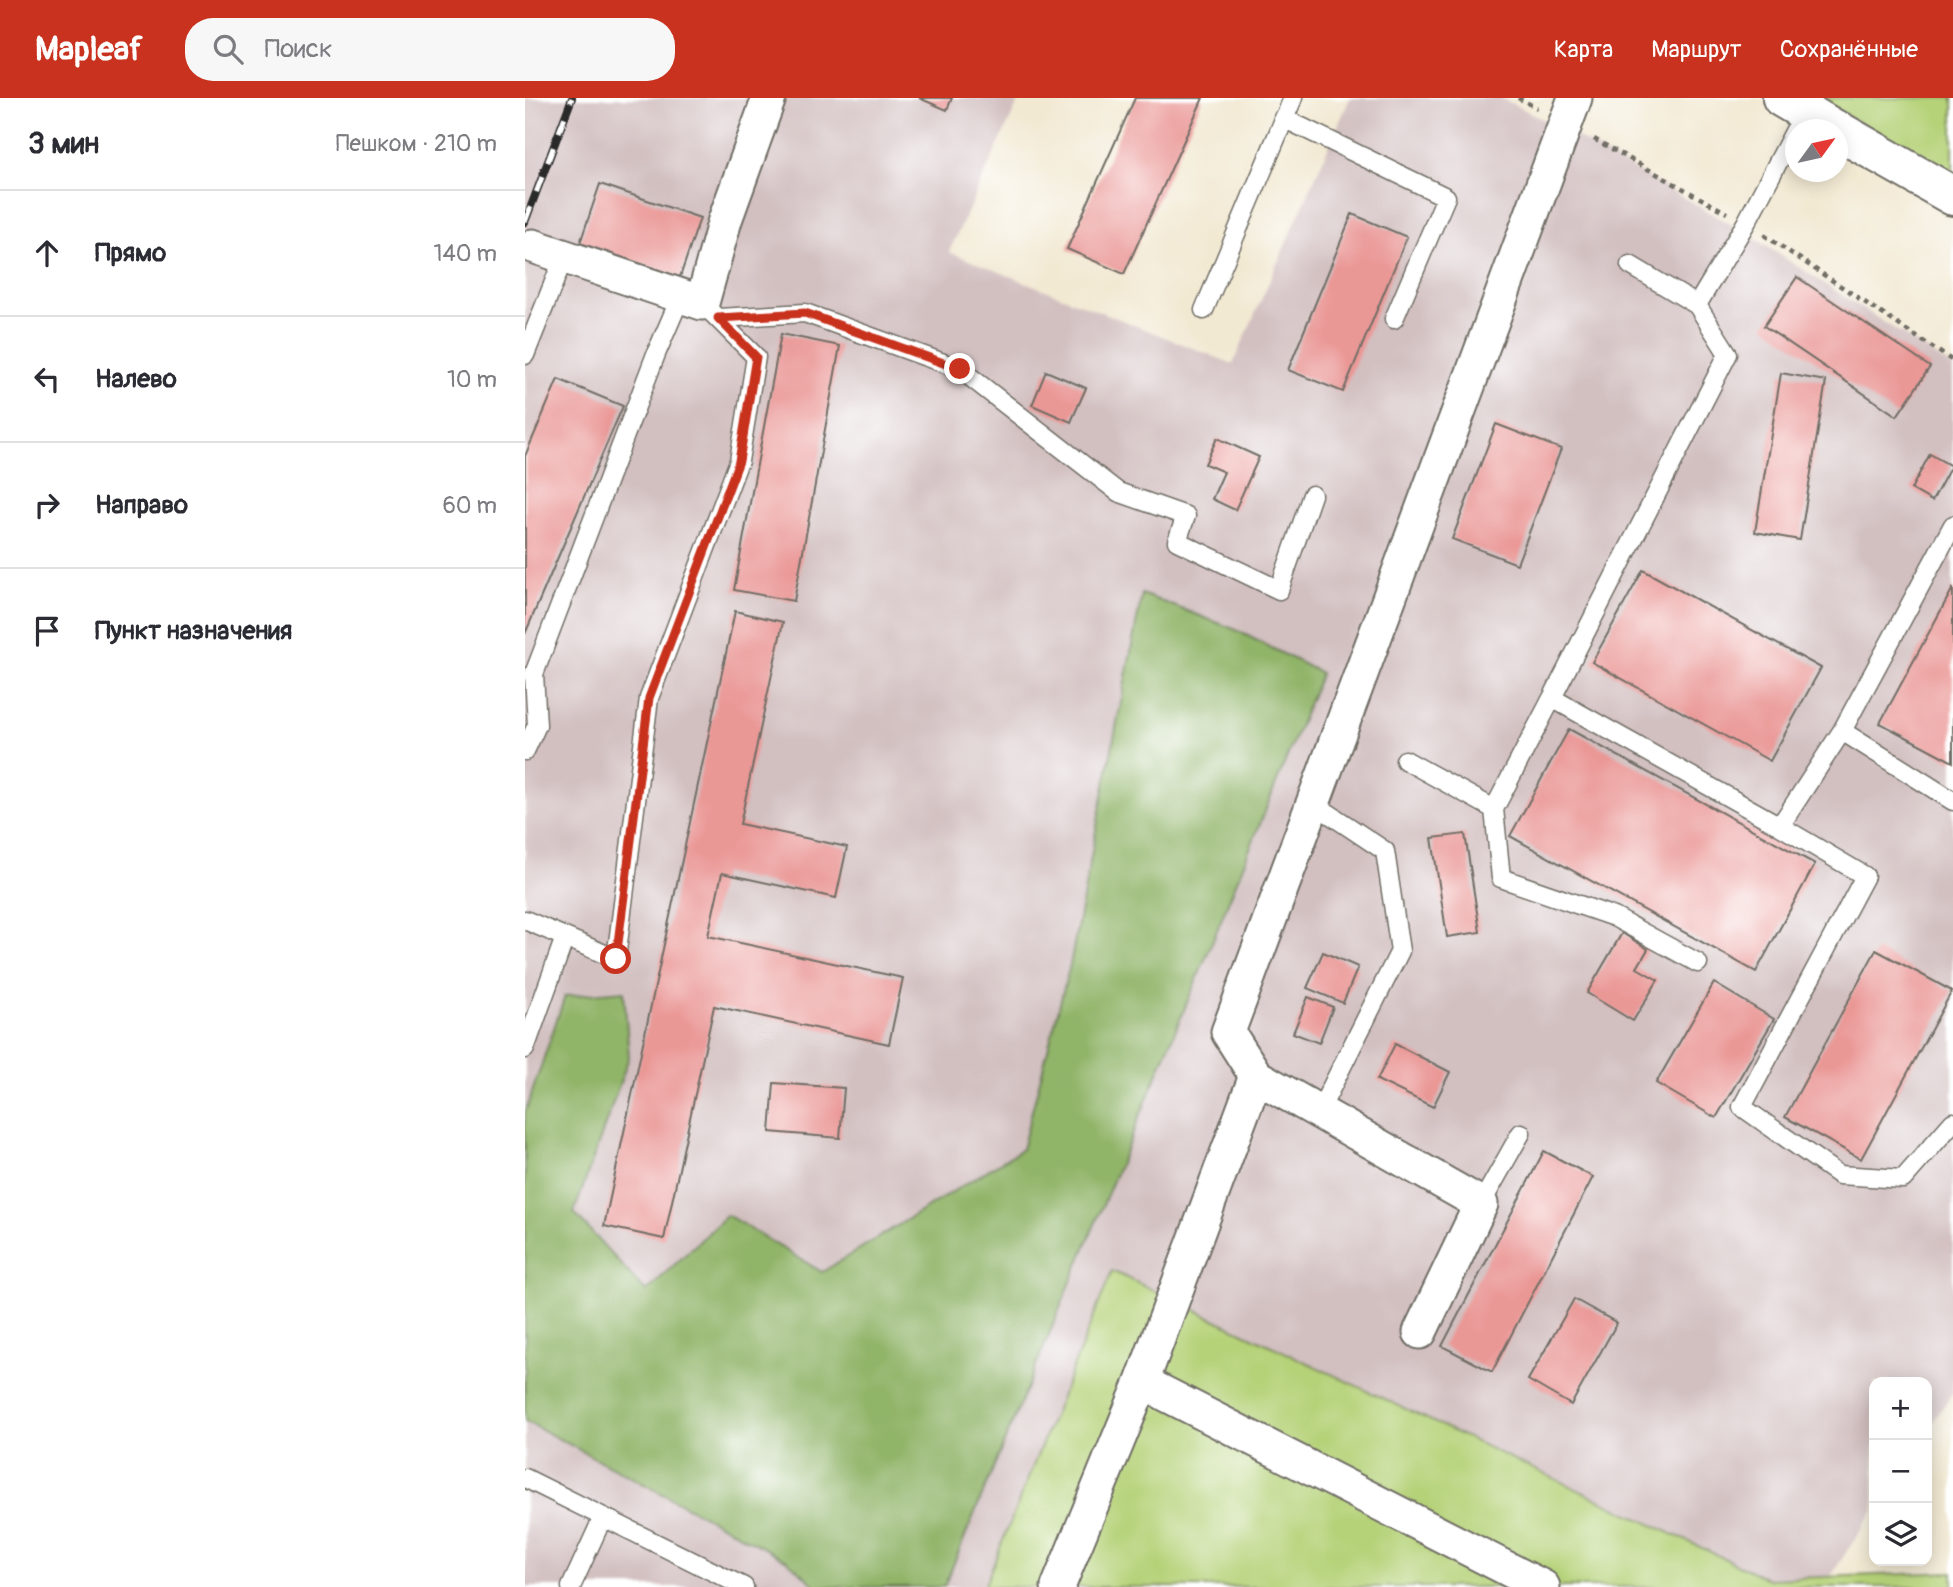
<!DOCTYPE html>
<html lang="ru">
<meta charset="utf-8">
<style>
body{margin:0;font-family:Pangolin,sans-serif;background:#f7f7f7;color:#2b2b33}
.controls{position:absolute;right:21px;bottom:21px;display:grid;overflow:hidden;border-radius:14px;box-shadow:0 4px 18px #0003}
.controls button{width:63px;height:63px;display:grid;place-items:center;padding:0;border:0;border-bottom:2px solid #e1e1e2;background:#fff;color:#2b2b33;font:35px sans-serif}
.compass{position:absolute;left:1260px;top:21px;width:63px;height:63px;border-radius:50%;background:#fff;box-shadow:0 4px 18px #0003;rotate:57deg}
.stop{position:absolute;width:21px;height:21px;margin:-16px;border:5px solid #c8321e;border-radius:50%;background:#fff}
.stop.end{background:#c8321e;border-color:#fff;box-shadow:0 2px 7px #0008}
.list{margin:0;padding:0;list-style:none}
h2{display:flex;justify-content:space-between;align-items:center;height:91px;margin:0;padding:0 28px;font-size:30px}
h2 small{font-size:23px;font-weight:400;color:#7c7c81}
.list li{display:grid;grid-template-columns:46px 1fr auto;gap:21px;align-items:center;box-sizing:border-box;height:126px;padding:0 28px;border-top:2px solid #e1e1e2}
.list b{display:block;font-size:26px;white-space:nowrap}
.list em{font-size:23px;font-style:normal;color:#7c7c81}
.icon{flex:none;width:38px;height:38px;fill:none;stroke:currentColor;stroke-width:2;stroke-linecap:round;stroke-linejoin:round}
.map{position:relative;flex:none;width:1428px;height:1489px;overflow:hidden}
header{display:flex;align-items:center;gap:42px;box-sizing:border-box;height:98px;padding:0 35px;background:#c8321e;color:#fff}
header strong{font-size:33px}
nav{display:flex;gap:38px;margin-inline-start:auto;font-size:24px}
.search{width:490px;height:63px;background:#f7f7f7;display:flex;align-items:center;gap:18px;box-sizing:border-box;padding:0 24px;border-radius:28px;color:#7c7c81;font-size:26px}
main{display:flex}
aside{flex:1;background:#fff}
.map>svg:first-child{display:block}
.industrial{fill:#d2bfc0}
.green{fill:#b5d278;stroke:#707e52;stroke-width:2}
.forest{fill:#90b468;stroke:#5e704a;stroke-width:2}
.building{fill:#ea9896}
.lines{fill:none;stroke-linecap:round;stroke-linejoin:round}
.service-casing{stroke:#716e66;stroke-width:21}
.minor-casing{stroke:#716e66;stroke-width:37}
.tertiary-casing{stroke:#716e66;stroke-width:42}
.path{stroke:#716e66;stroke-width:4.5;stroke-dasharray:5 5;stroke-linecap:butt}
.service{stroke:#fff;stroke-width:18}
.minor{stroke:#fff;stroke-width:33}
.tertiary{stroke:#fff;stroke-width:38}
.rail-casing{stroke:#2b2b2b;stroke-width:8}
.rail{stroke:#fff;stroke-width:5;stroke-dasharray:16;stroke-linecap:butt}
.route{stroke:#c8321e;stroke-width:9}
</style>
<header>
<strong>Mapleaf</strong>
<div class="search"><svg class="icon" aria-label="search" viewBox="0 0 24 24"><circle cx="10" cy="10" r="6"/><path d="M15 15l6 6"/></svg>Поиск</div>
<nav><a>Карта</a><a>Маршрут</a><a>Сохранённые</a></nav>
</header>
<main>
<aside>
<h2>3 мин<small>Пешком · 210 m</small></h2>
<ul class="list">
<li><svg class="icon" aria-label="ahead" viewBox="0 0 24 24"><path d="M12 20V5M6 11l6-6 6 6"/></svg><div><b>Прямо</b></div><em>140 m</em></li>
<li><svg class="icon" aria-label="left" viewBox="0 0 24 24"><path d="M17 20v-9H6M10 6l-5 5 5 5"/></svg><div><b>Налево</b></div><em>10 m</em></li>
<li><svg class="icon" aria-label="right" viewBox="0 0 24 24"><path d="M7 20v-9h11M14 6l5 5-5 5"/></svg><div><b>Направо</b></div><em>60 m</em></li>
<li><svg class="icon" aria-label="arrive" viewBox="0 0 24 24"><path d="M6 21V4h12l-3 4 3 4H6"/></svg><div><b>Пункт назначения</b></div></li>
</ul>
</aside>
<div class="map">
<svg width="1428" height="1489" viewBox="0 0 1428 1489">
<rect width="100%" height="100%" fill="#fff"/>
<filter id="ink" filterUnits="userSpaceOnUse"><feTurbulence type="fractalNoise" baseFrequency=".0143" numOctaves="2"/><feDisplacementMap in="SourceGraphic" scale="14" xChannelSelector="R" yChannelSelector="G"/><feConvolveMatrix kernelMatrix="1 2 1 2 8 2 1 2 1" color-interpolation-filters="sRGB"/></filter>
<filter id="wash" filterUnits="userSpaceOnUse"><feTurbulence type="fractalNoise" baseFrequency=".00686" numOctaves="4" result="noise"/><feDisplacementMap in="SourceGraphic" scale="28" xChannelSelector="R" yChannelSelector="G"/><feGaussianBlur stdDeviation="1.57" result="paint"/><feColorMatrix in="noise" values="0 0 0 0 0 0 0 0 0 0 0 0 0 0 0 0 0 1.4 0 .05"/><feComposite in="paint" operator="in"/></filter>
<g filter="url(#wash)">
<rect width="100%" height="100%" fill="#f2e9d3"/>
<path class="industrial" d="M0,0H495L424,154L708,266L825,0H976L1050,38L1226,138L1428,269V1294L1402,1333V1284H1349V1412L1305,1479L1243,1481L587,1173L459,1489H0Z"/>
<path class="green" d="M1291,0H1428V78Z
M587,1173L1243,1481L1428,1474V1489H459Z"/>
<path class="forest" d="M617,496L709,531L796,575L681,859L419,1489H292L262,1462L0,1323V1015L40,898L99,893L104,959L49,1115L121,1194L202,1117L297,1174L497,1051L545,867Z"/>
<g id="blocks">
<path class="building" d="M394,0H427L422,12Z
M610,0H678L599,176L542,151Z
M75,86L175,120L155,179L55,145Z
M827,116L882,139L818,294L763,272Z
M1272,179L1405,269L1372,318L1239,228Z
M256,236L315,248L269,503L209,492Z
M521,273L561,290L546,324L507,307Z
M1256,275L1301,283L1275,442L1230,434Z
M33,281L98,308L0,536V358Z
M971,326L1036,351L992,466L927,441Z
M692,340L734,359L710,412L687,401L699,374L680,366Z
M1405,356L1426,368L1407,403L1386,391Z
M1118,472L1296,570L1245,663L1067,564Z
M1428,490V664L1355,625Z
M210,513L258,524L215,726L322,749L311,800L197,775L183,838L378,880L364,946L189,908L139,1141L79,1128Z
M1044,631L1290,766L1231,874L985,738Z
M940,736L955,834L922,839L907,740Z
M1097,835L1123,851L1112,870L1133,882L1108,923L1062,895Z
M1351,852L1427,893L1336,1061L1260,1019Z
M798,854L833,869L818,905L782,890Z
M1189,885L1249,921L1191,1020L1131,985Z
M783,899L808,909L794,945L768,935Z
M870,946L925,974L908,1009L852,982Z
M249,985L319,990L315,1040L245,1034Z
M1019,1053L1068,1079L967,1274L917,1248Z
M1049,1201L1092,1225L1046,1307L1003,1282Z"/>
</g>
</g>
<g filter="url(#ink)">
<use href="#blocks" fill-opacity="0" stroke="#716e66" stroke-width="2"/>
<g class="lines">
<g class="service-casing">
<path id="service" d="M758,20L921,99L869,221
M1172,207L1221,125L1270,32
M679,212L768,0
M193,220L280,215L435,271L593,394L661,418L652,443L754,492L787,397
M0,257L39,159
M1428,427L1317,633L1255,728L1340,778L1217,1009L1314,1077L1378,1081L1428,1024
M1027,600L1203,256L1172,207L1105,167
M1317,633L1428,703
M0,653L12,627L9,576L131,256L156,198
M880,662L969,711L1027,600L1255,728
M788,705L860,753L875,853L794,1014
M969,711L976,780L1089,819L1173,865
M0,822L91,861L124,600L214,363L231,259L177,205
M0,951L40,839
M956,1106L996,1035
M0,1380L219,1489
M46,1489L78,1419"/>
</g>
<g class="minor-casing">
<path id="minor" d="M8,148L177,205L200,122L244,0
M731,978L617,1284L1018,1489
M895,1234L956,1106L731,978L703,934L1050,0
M533,1489L617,1284"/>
</g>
<g class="tertiary-casing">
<path id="tertiary" d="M1257,0L1311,32
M1312,32L1428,98"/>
</g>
<path class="path" d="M993,0L1012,10
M1069,41L1202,115
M1239,137L1428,263"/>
<use href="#service" class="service"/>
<use href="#minor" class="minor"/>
<use href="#tertiary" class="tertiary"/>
<g class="rail-casing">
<path id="rail" d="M0,124L47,0"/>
</g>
<use href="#rail" class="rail"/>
</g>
</g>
<g class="lines" filter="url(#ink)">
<path class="route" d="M91,861L124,600L214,363L231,259L193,220L280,215L435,271"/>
</g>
</svg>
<div class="controls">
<button>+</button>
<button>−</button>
<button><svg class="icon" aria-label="layers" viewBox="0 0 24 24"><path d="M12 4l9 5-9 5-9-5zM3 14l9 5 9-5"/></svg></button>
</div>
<svg class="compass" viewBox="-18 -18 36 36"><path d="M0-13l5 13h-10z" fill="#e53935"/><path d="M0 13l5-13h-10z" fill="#7c7c81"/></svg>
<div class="stop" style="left:91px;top:861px"></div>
<div class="stop end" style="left:435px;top:271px"></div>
</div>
</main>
